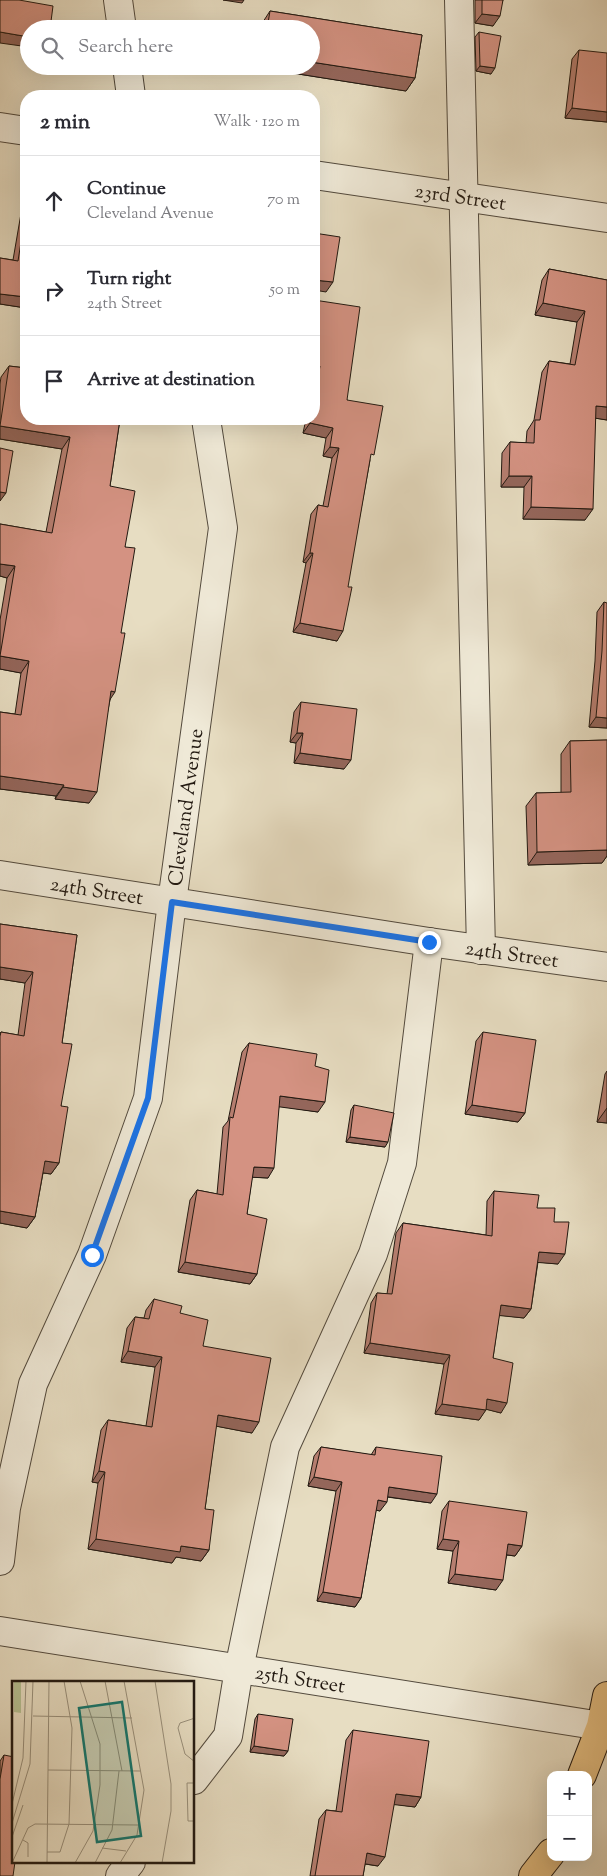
<!DOCTYPE html>
<meta charset="utf-8">
<style>
body{margin:0;font-family:"Sorts Mill Goudy",serif;background:#f7f7f7;color:#2b2b33}
.controls{position:absolute;right:15px;bottom:15px;display:grid;overflow:hidden;border-radius:10px;box-shadow:0 5px 20px #0002}
.controls button{width:45px;height:45px;display:grid;place-items:center;padding:0;border:0;border-bottom:1px solid #e1e1e2;background:#fff;color:#2b2b33;font:25px sans-serif}
.stop{position:absolute;width:15px;height:15px;margin:-11px;border:4px solid #1a73e8;border-radius:50%;background:#fff}
.stop.end{background:#1a73e8;border-color:#fff;box-shadow:0 1px 5px #0008}
.list{margin:0;padding:0;list-style:none}
h2{display:flex;justify-content:space-between;align-items:center;height:65px;margin:0;padding:0 20px;font-size:21px}
h2 small{font-size:16px;font-weight:400;color:#7c7c81}
.list li{display:grid;grid-template-columns:32px 1fr auto;gap:15px;align-items:center;box-sizing:border-box;height:90px;padding:0 20px;border-top:1px solid #e1e1e2}
.list b{display:block;font-size:19px;white-space:nowrap}
.list p{margin:0;font-size:16px;white-space:nowrap;color:#7c7c81}
.list em{font-size:16px;font-style:normal;color:#7c7c81}
.icon{flex:none;width:28px;height:28px;fill:none;stroke:currentColor;stroke-width:2;stroke-linecap:round;stroke-linejoin:round}
.map{position:relative;flex:none;width:607px;height:1876px;overflow:hidden}
.search{position:absolute;background:#fff;box-shadow:0 5px 20px #0002;left:20px;top:20px;width:300px;height:55px;display:flex;align-items:center;gap:12px;box-sizing:border-box;padding:0 18px;border-radius:28px;color:#7c7c81;font-size:19px}
.panel{position:absolute;background:#fff;box-shadow:0 5px 20px #0002;left:20px;top:90px;width:300px;height:335px;border-radius:20px}
.map>svg:first-child{display:block}
.lines{fill:none;stroke-linecap:round;stroke-linejoin:round}
.minor-casing{stroke:#534a3d;stroke-width:30}
.major-casing{stroke:#221911;stroke-width:30}
.minor{stroke:#efe9d7;stroke-width:28}
.major{stroke:#e4be81;stroke-width:28}
.wall{fill:#b67e70;stroke:#221911}
.shaded-wall{fill:#94665b;stroke:#221911}
.building{fill:#d49282;stroke:#221911}
.route{stroke:#1a73e8;stroke-width:6}
.labels{text-anchor:middle;stroke-width:4;stroke-linejoin:round;paint-order:stroke}
.street-label{font-size:20px;fill:#221911;stroke:#efe9d7}
.inset-road{fill:none;stroke:#988f7b;stroke-width:1}
.view{fill:#0f766e;fill-opacity:0.15;stroke:#0f766e;stroke-width:2.5}
.inset-edge{fill:none;stroke:#221911;stroke-width:2.5}
</style>
<div class="map">
<svg width="607" height="1876" viewBox="0 0 607 1876">
<rect width="100%" height="100%" fill="#e7ddc2"/>
<filter id="stains"><feTurbulence type="fractalNoise" baseFrequency=".004" numOctaves="4"/><feColorMatrix values="0 0 0 0 .2 0 0 0 0 .09 0 0 0 0 .02 0 0 0 .5 -.17"/></filter>
<radialGradient id="worn" r=".72"><stop offset=".6" stop-color="#630" stop-opacity="0"/><stop offset="1" stop-color="#630" stop-opacity=".3"/></radialGradient>
<g class="lines">
<g class="minor-casing">
<g id="minor">
<path d="M118,0L122,29"/>
<path d="M459,0L481,950"/>
<path d="M127,66L131,96"/>
<path d="M0,127L26,131"/>
<path id="s1" d="M314,175L607,218"/>
<path id="s2" d="M0,875L429,942L607,967"/>
<path id="s3" d="M0,1561L6,1508L33,1384L92,1255L148,1098L172,902L223,528L206,419"/>
<path id="s4" d="M0,1631L601,1726"/>
<path d="M194,1780L228,1736L239,1669L285,1447L373,1254L402,1163L429,942"/>
<path d="M120,1876L131,1862"/>
</g>
</g>
<g class="major-casing">
<path id="major" d="M582,1775L601,1726L607,1696
M533,1876L551,1853"/>
</g>
<use href="#minor" class="minor"/>
<use href="#major" class="major"/>
</g>
<path class="wall" d="M475,0H503L493,26L475,23Z
M270,11L422,35L415,78L406,91L254,67V66H311V29H260L261,25Z
M479,32L491,74L476,71L475,37Z
M579,50L607,122L565,118L572,59Z
M26,192V308L0,304V258L13,260L24,196Z
M549,269L607,280V420L595,418L585,520L523,519L524,487H501L502,453L510,442L526,443L527,431L534,420L542,372L549,361L570,364L577,322L535,315L542,280Z
M314,300L347,400L370,460L337,641L293,632L306,563L303,562L311,514L318,505L323,506L332,458L323,456L326,438L303,433L306,419H314Z
M9,366L26,368V419H120L110,486L125,547L110,700L89,803L55,799L56,796L0,789V712L15,714L21,673L0,669V620L7,578L0,576V524L46,532L62,449L0,439V384L1,377Z
M604,602L607,728L589,727L595,661L597,612Z
M301,702L344,769L294,763L296,743L290,742L294,712Z
M607,740V856L602,863L528,865L526,806L536,793H561V754L570,741Z
M0,924L77,935L62,1043L61,1106L59,1163L51,1174L43,1173L35,1217L27,1228L0,1223V1033L1,1032L18,1035L25,983L0,979Z
M483,1032L525,1113L518,1122L465,1114L476,1041Z
M249,1043L315,1066L318,1112L279,1106L268,1178L252,1177L247,1214L257,1274L250,1284L178,1272L190,1200L197,1190L217,1194L223,1127L228,1121L242,1052Z
M607,1071V1123L597,1122L605,1074Z
M354,1105L385,1147L346,1142L351,1110Z
M494,1191L537,1208L554,1222L558,1264L538,1262L531,1309L524,1318L499,1315L493,1358L501,1413L486,1409L479,1420L435,1414L444,1364L364,1353L371,1303L377,1293L387,1294L396,1233L403,1223L486,1235L487,1201Z
M154,1299L180,1313L203,1346L252,1433L216,1426L205,1509L209,1550L201,1561L176,1557L172,1563L88,1549L98,1483L92,1482L101,1430L108,1420L146,1426L155,1367L121,1362L127,1328L135,1317L144,1318L146,1310Z
M321,1447L371,1455L376,1447L431,1503L387,1497L380,1511L376,1510L361,1598L355,1607L317,1601L336,1491L308,1486L314,1456Z
M449,1501L522,1546L515,1556L507,1555L496,1590L448,1583L453,1551L437,1549L442,1511Z
M258,1714L288,1751L284,1756L250,1752L255,1719Z
M353,1730L421,1797L415,1807L394,1804L378,1866L365,1864L363,1876H310L319,1819L326,1810L336,1811L346,1740Z
M4,1755L0,1876V1761Z"/>
<path class="shaded-wall" d="M223,0H244L242,3Z
M482,14L500,16L493,26L475,23Z
M0,32L29,37V47L0,43Z
M311,62L415,78L406,91L254,67L255,66H311Z
M480,66L495,68L491,74L476,71Z
M572,108L607,112V122L565,118Z
M314,280L333,282L326,292L314,290Z
M0,294L26,297V308L0,304Z
M543,303L585,311L577,322L535,315Z
M314,365L320,366L314,376Z
M596,406L607,407V420L588,417Z
M310,423L333,428L326,438L303,433Z
M0,426L70,437L62,449L0,439Z
M330,447L339,448L332,458L323,456Z
M509,476H532L524,487H501Z
M0,492L6,493L0,501Z
M531,507L593,509L585,520L523,519Z
M310,553H313L306,563L303,562Z
M0,564L15,566L7,578L0,576Z
M300,623L343,631L337,641L293,632Z
M0,656L29,661L21,673L0,669Z
M111,691L115,692L107,704Z
M596,717L607,718V728L589,727Z
M297,733H303L296,743L290,742Z
M300,753L351,760L344,769L294,763Z
M0,776L64,785L56,796L0,789Z
M63,787L97,792L89,803L55,799Z
M607,850V856L602,863L528,865L537,852Z
M0,967L33,972L25,983L0,979Z
M280,1096L325,1102L318,1112L273,1106Z
M472,1105L525,1113L518,1122L465,1114Z
M607,1108V1123L597,1122Z
M350,1137L388,1142L385,1147L346,1142Z
M45,1161L59,1163L51,1174L37,1172Z
M254,1167L274,1168L268,1178L247,1177Z
M0,1211L35,1217L27,1228L0,1223Z
M539,1252L565,1254L558,1264L532,1262Z
M185,1262L257,1274L250,1284L178,1272Z
M501,1305L531,1309L524,1318L494,1315Z
M370,1343L450,1355L444,1364L364,1353Z
M128,1351L162,1357L155,1367L121,1362Z
M487,1399L507,1403L501,1413L481,1408Z
M442,1404L486,1410L479,1420L435,1414Z
M218,1415L259,1422L252,1433L210,1425Z
M99,1471L105,1472L98,1483L92,1482Z
M314,1477L342,1482L336,1491L308,1486Z
M389,1487L437,1494L431,1503L382,1496Z
M378,1500L387,1502L380,1511L372,1509Z
M96,1539L181,1546L209,1550L201,1561L176,1557L172,1563L88,1549Z
M443,1539L459,1541L453,1551L437,1549Z
M508,1544L522,1546L515,1556L501,1554Z
M455,1574L503,1580L496,1590L448,1583Z
M323,1592L361,1598L355,1607L317,1601Z
M254,1746L288,1751L284,1756L250,1752Z
M396,1794L421,1797L415,1807L389,1804Z
M367,1853L385,1857L378,1866L360,1863Z"/>
<path class="building" d="M0,0H19L53,6L50,29H29V37L0,32Z
M482,0H503L500,16L482,14Z
M270,11L422,35L415,78L311,62V29H267Z
M479,32L501,36L495,68L480,66Z
M579,50L607,53V112L572,108Z
M26,211V297L0,294V258L18,261Z
M314,233L340,237L333,282L314,280Z
M549,269L607,280V407L596,406L593,509L531,507L532,476H509L510,442L534,443L535,420H540L549,361L575,365L585,311L543,303Z
M314,300L360,307L347,400L383,406L374,455L371,454L348,587H352L343,631L300,623L313,553H310L318,505L328,507L339,448L330,447L333,428L310,423L311,419H314V402L320,366L314,365Z
M9,366L26,368V419H120L110,486L135,491L125,547L135,548L121,633H125L115,692L111,691L97,792L63,787L64,785L0,776V712L21,715L29,661L0,656L15,566L0,564V524L52,533L70,437L0,426Z
M0,448L13,451L6,493L0,492Z
M604,602L607,603V718L596,717L602,651Z
M301,702L357,709L351,760L300,753L303,733H297Z
M607,740V850L537,852L536,793L571,792L570,741Z
M0,924L77,935L62,1043L72,1044L61,1106L68,1107L59,1163L45,1161L35,1217L0,1211V1036L1,1032L24,1036L33,972L0,967Z
M483,1032L536,1040L525,1113L472,1105Z
M249,1043L317,1054L315,1066L329,1070L325,1102L280,1096L274,1168L254,1167L247,1214L267,1219L257,1274L185,1262L197,1190L223,1195L230,1117L233,1118Z
M354,1105L394,1113L388,1142L350,1137Z
M494,1191L539,1195L537,1208H555L554,1222H569L565,1254L539,1252L531,1309L501,1305L493,1358L513,1363L507,1403L487,1399L486,1410L442,1404L450,1355L370,1343L377,1293L392,1294L403,1223L492,1236Z
M154,1299L182,1306L180,1313L208,1320L203,1346L271,1358L259,1422L218,1415L205,1509L214,1510L209,1550L181,1546L180,1552L96,1539L105,1472L99,1471L108,1420L152,1427L162,1357L128,1351L135,1317L149,1319Z
M321,1447L375,1455L376,1447L442,1456L437,1494L389,1487L387,1502L378,1500L361,1598L323,1592L342,1482L314,1477Z
M449,1501L527,1512L522,1546L508,1544L503,1580L455,1574L459,1541L443,1539Z
M258,1714L293,1719L288,1751L254,1746Z
M353,1730L429,1741L421,1797L396,1794L385,1857L367,1853L363,1876H315L326,1810L342,1812Z
M4,1755L14,1757V1862H15L13,1876H0V1779Z"/>
<g class="lines">
<path class="route" d="M92,1255L148,1098L172,902L429,942"/>
</g>
<g class="labels">
<g class="street-label">
<text dy="7" stroke="none"><textPath href="#s1" startOffset="148">23rd Street</textPath></text>
<text dy="7" stroke="none"><textPath href="#s3" startOffset="782">Cleveland Avenue</textPath></text>
<text dy="7" stroke="none"><textPath href="#s2" startOffset="98">24th Street</textPath></text>
<text dy="7" stroke="none"><textPath href="#s2" startOffset="518">24th Street</textPath></text>
<text dy="7" stroke="none"><textPath href="#s4" startOffset="304">25th Street</textPath></text>
</g>
</g>
<g transform="translate(12 1681)">
<rect width="182" height="182" fill="#e7ddc2"/>
<path d="M2,0H9V32L2,31Z" fill="#b6c193"/>
<path class="inset-road" d="M93,0L110,90M143,0L159,103V130L150,182M21,35L120,37M183,37L168,42L166,47L173,73L183,81M36,89L128,90M183,102H175L176,140H183M0,123L11,77L14,0M0,142L18,83L21,0M0,156L11,124M11,159L16,162V176M90,167L114,170M35,171H48L57,143L60,47L52,0M0,182L16,147L23,143L126,144M35,182L37,0M63,182L81,150L88,104V63L68,0M83,182L100,149L107,90M108,182L125,154L132,109L112,0"/>
<path class="view" d="M110,21L129,155L85,161L67,27Z"/>
<rect width="182" height="182" class="inset-edge"/>
</g>
<rect width="100%" height="100%" filter="url(#stains)"/>
<rect width="100%" height="100%" fill="url(#worn)"/>
</svg>
<div class="controls">
<button>+</button>
<button>−</button>
</div>
<div class="stop" style="left:92px;top:1255px"></div>
<div class="stop end" style="left:429px;top:942px"></div>
<div class="search"><svg class="icon" aria-label="search" viewBox="0 0 24 24"><circle cx="10" cy="10" r="6"/><path d="M15 15l6 6"/></svg>Search here</div>
<section class="panel">
<h2>2 min<small>Walk · 120 m</small></h2>
<ul class="list">
<li><svg class="icon" aria-label="ahead" viewBox="0 0 24 24"><path d="M12 20V5M6 11l6-6 6 6"/></svg><div><b>Continue</b><p>Cleveland Avenue</p></div><em>70 m</em></li>
<li><svg class="icon" aria-label="right" viewBox="0 0 24 24"><path d="M7 20v-9h11M14 6l5 5-5 5"/></svg><div><b>Turn right</b><p>24th Street</p></div><em>50 m</em></li>
<li><svg class="icon" aria-label="arrive" viewBox="0 0 24 24"><path d="M6 21V4h12l-3 4 3 4H6"/></svg><div><b>Arrive at destination</b></div></li>
</ul>
</section>
</div>
